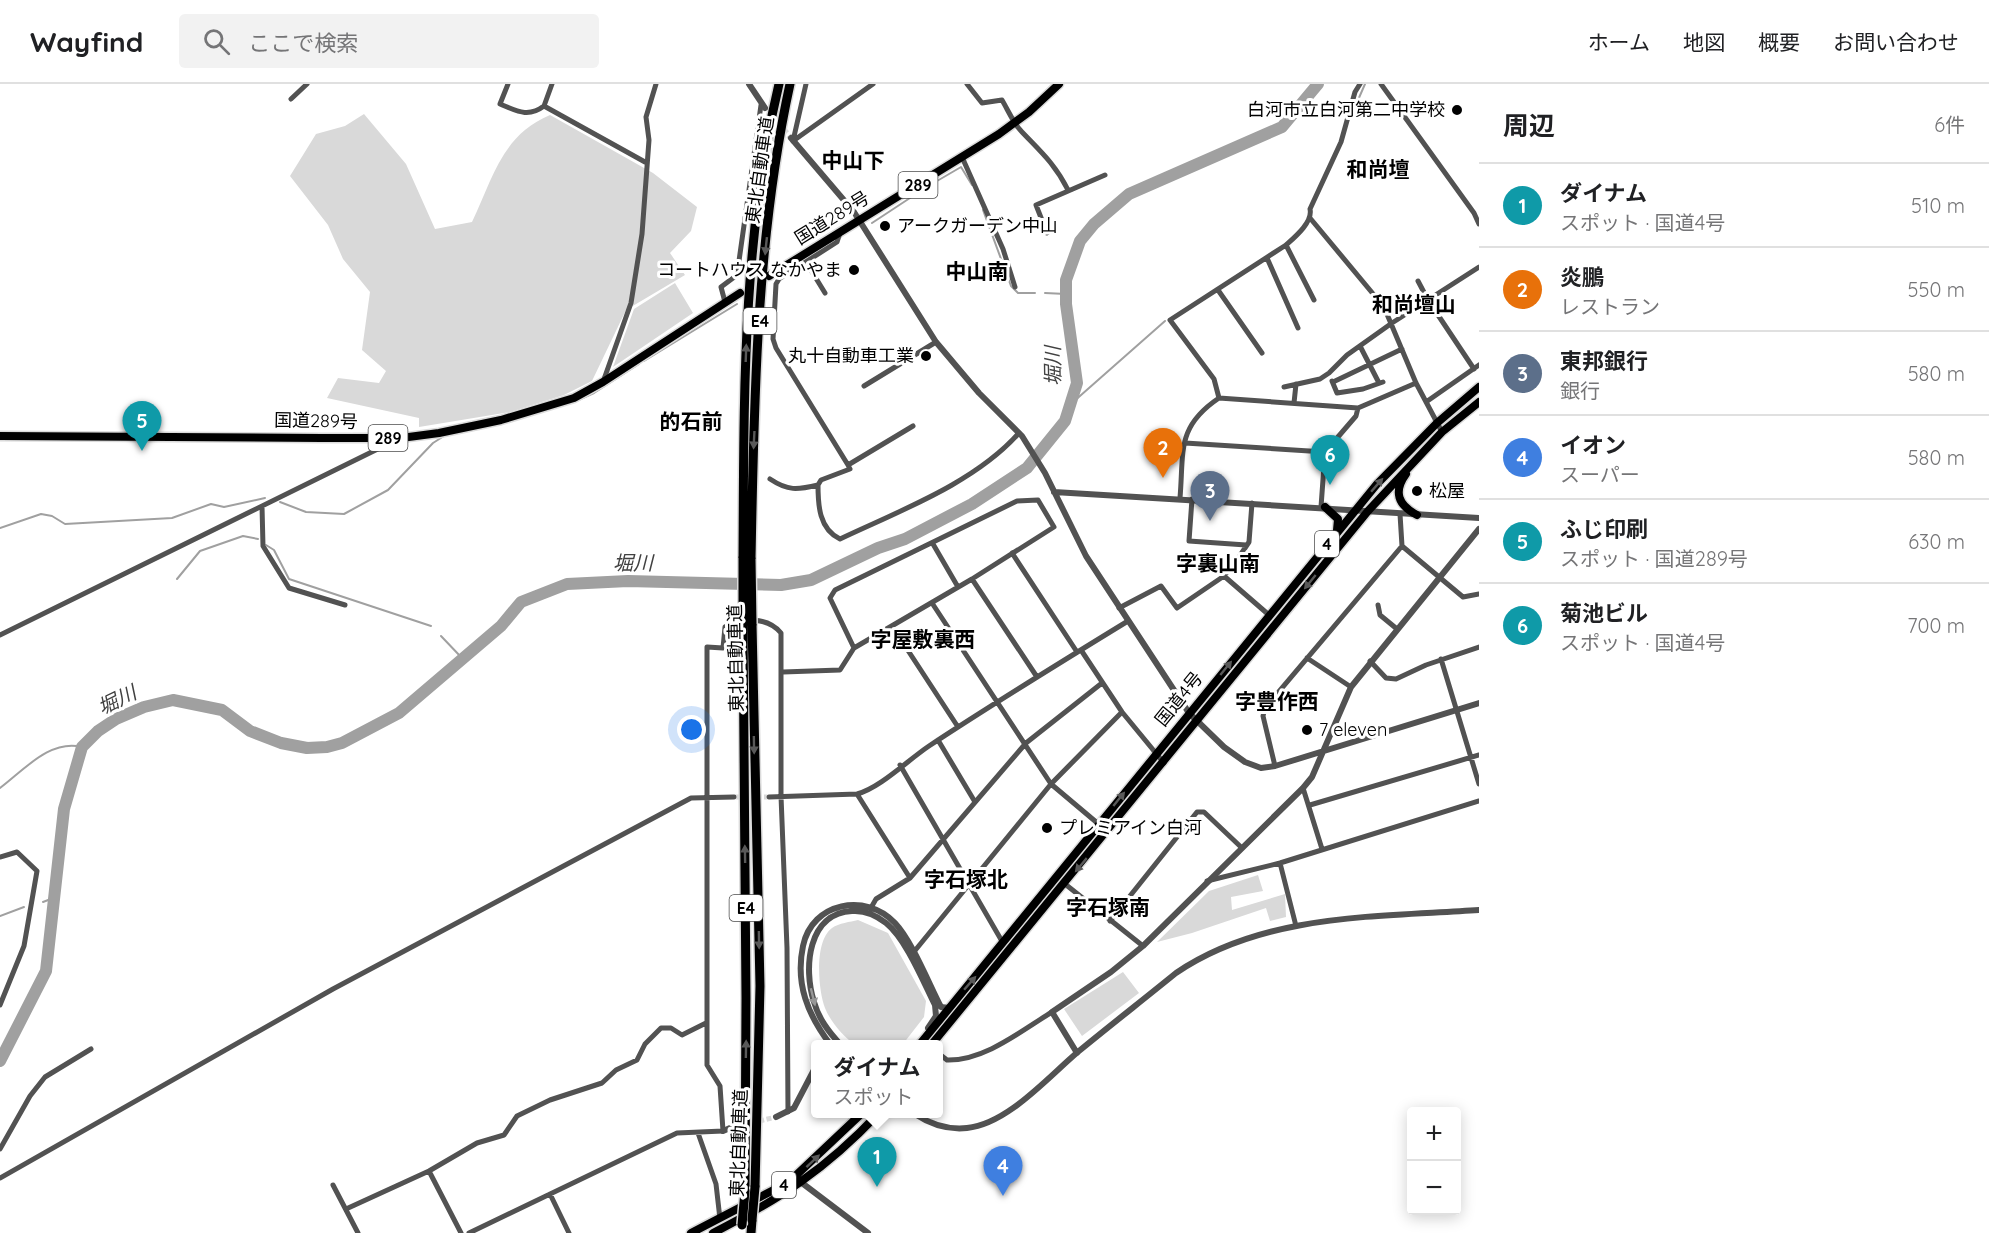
<!DOCTYPE html>
<html lang="ja">
<meta charset="utf-8">
<style>
body{margin:0;font-family:Quicksand,"Noto Sans JP",sans-serif;background:#f2f2f2;color:#202124}
.controls{position:absolute;right:18px;bottom:18px;display:grid;overflow:hidden;border-radius:6px;box-shadow:0 3px 15px #0003}
.controls button{width:54px;height:54px;display:grid;place-items:center;padding:0;border:0;border-bottom:2px solid #e0e0e0;background:#fff;color:#202124;font:30px sans-serif}
.you{position:absolute;left:692px;top:646px;width:21px;height:21px;margin:-15px;border:4px solid #fff;border-radius:50%;background:#1a73e8;box-shadow:0 0 0 9px #1a73e833}
.badge{display:grid;place-items:center;width:39px;height:39px;border-radius:50%;background:#000;color:#fff;font-size:20px;font-weight:700}
.pin{position:absolute;translate:-50% -50px;filter:drop-shadow(0 2px 3px #0008)}
.pin::after{content:'';position:absolute;top:32px;width:21px;height:18px;background:inherit;clip-path:polygon(0 0,100% 0,50% 100%)}
.popup{position:absolute;left:811px;top:956px;width:132px;height:78px;box-sizing:border-box;display:grid;place-content:center;border-radius:6px;background:#fff;filter:drop-shadow(0 2px 4px #0005);font-size:20px;white-space:nowrap;color:#757577}
.popup b{font-size:22px;color:#202124}
.popup::after{content:'';position:absolute;left:50%;top:100%;margin-left:-12px;border:12px solid transparent;border-top-color:#fff}
.list{margin:0;padding:0;list-style:none}
h2{display:flex;justify-content:space-between;align-items:center;height:78px;margin:0;padding:0 24px;font-size:26px}
h2 small{font-size:20px;font-weight:400;color:#757577}
.list li{display:grid;grid-template-columns:39px 1fr auto;gap:18px;align-items:center;box-sizing:border-box;height:84px;padding:0 24px;border-top:2px solid #e0e0e0}
.list b{display:block;font-size:22px;white-space:nowrap}
.list p{margin:0;font-size:20px;white-space:nowrap;color:#757577}
.list em{font-size:20px;font-style:normal;color:#757577}
.icon{flex:none;width:33px;height:33px;fill:none;stroke:currentColor;stroke-width:2;stroke-linecap:round;stroke-linejoin:round}
.map{position:relative;flex:none;width:1479px;height:1149px;overflow:hidden}
header{display:flex;align-items:center;gap:36px;box-sizing:border-box;height:84px;padding:0 30px;background:#fff;border-bottom:2px solid #e0e0e0}
header strong{font-size:28px}
nav{display:flex;gap:33px;margin-inline-start:auto;font-size:21px}
.search{width:420px;height:54px;background:#f2f2f2;display:flex;align-items:center;gap:15px;box-sizing:border-box;padding:0 21px;border-radius:6px;color:#757577;font-size:22px}
main{display:flex}
aside{flex:1;background:#fff}
.map>svg:first-child{display:block}
.green{fill:#d9d9d9}
.lines{fill:none;stroke-linecap:round;stroke-linejoin:round}
.stream{stroke:#a0a0a0;stroke-width:2}
.river{stroke:#a0a0a0;stroke-width:12}
.minor-tunnel{stroke:#d9d9d9;stroke-width:5;stroke-dasharray:5 2.5;stroke-linecap:butt}
.tertiary-tunnel{stroke:#d9d9d9;stroke-width:6;stroke-dasharray:6 3;stroke-linecap:butt}
.trunk-casing{stroke:#dbdbdb;stroke-width:11}
.motorway-casing{stroke:#dbdbdb;stroke-width:12}
.minor{stroke:#525252;stroke-width:5}
.tertiary{stroke:#525252;stroke-width:6}
.trunk{stroke:#000;stroke-width:8}
.motorway{stroke:#000;stroke-width:9}
.motorway-bridge-casing{stroke:#dbdbdb;stroke-width:12;stroke-linecap:butt}
.motorway-bridge{stroke:#000;stroke-width:9}
.oneway{fill:#595959}
.oneway2{fill:#979797}
.poi-dot{fill:#000;stroke:#fff;stroke-width:2}
.labels{text-anchor:middle;stroke-width:6;stroke-linejoin:round;paint-order:stroke}
.shield{fill:#fff;stroke:#4c4c4c;stroke-width:1.5}
.shield-label{font-size:16px;font-weight:bold;fill:#000}
.poi-label{font-size:18px;fill:#000;stroke:#fff;text-anchor:start}
.street-label{font-size:18px;fill:#000;stroke:#fff}
.water-label{font-size:20px;font-style:italic;fill:#414141;stroke:#fff}
.quarter-label{font-size:21px;font-weight:bold;fill:#000;stroke:#fff}
</style>
<header>
<strong>Wayfind</strong>
<div class="search"><svg class="icon" aria-label="search" viewBox="0 0 24 24"><circle cx="10" cy="10" r="6"/><path d="M15 15l6 6"/></svg>ここで検索</div>
<nav><a>ホーム</a><a>地図</a><a>概要</a><a>お問い合わせ</a></nav>
</header>
<main>
<div class="map">
<svg width="1479" height="1149" viewBox="0 0 1479 1149">
<rect width="100%" height="100%" fill="#fff"/>
<path class="green" d="M364,30L406,80L435,145L472,138C493,94 502,51 550,31L653,89L697,123L691,147L670,169L685,191L626,226L592,297L564,311L510,328L419,343V334L327,314L338,294L379,299L386,287L362,266L370,208L343,175L328,141L290,92L316,50L345,42Z
M675,199L693,229L613,283L634,225Z
M1258,791L1263,807L1231,813L1232,826L1285,810L1286,833L1270,837L1266,824L1192,849L1157,858L1209,807Z
M858,836L888,849L926,917L924,933L903,960H854C843,952 830,937 825,924C818,906 814,857 832,844C839,839 850,838 858,836Z
M1123,888L1139,909L1082,952L1064,925Z"/>
<g class="lines">
<path class="stream" d="M1351,32L1365,0
M925,104L961,83L972,101
M983,126L1011,202L1018,209H1035
M872,139L913,112
M1045,209L1066,210
M644,277L737,220
M574,318L594,309L639,280
M1072,319L1165,237
M280,418L306,428L344,430L388,406L433,359L444,352
M0,444L41,430L52,432L65,440L172,434L211,420L224,423L265,414
M266,461L274,466L289,495L431,542
M177,495L200,467L243,452L258,455
M441,552L461,573
M0,704C24,686 50,655 82,663
M43,818L56,813
M0,832L24,823"/>
<path class="river" d="M0,977L46,887L64,725L82,663L98,647L116,635L144,623L173,616L222,626L250,647L281,659L307,664L327,663L342,659L399,629L501,542L521,518L567,500L628,497L781,501L811,496L878,464L905,455L972,420L1027,384L1065,337L1077,299L1066,220V196L1080,157L1094,140L1129,110L1282,43L1318,0"/>
<path class="minor-tunnel" d="M734,713H769
M730,1044L776,1033"/>
<path class="tertiary-tunnel" d="M771,31L791,54"/>
<g class="trunk-casing">
<path id="trunk" d="M769,192L999,50L1029,28L1059,0
M0,352L322,354H401L439,349L501,336L574,314L603,298L740,209
M1406,390C1393,408 1398,421 1417,431
M1325,423L1338,435L1337,446
M920,960L1377,400L1437,339L1479,303
M932,960L1368,427L1442,348L1479,318
M691,1149L789,1098L861,1030
M713,1149C780,1115 826,1085 878,1030"/>
</g>
<g class="motorway-casing">
<path id="motorway" d="M743,474C744,316 742,155 779,0
M751,475C754,317 756,155 790,0
M743,540L746,914L745,1107
M752,540L760,902L755,1103
M751,1149L752,1136"/>
</g>
<path class="minor" d="M508,0L500,20C517,27 528,34 544,22L645,78
M967,0L982,19L1002,16C1008,26 1013,39 1022,48C1041,68 1055,80 1068,106
M1381,0L1474,129L1479,140
M291,15L307,0
M544,22L552,0
M793,57L873,0
M793,57L806,0
M962,73L1003,165L1015,203
M1310,134L1384,223L1416,299L1442,348
M840,149L837,158L779,195L776,200L773,255L776,264L848,381
M1047,149L1036,121L1105,91
M1286,161L1314,216
M1267,174L1298,244
M806,178L825,209
M1418,197L1428,216L1474,285
M1218,206L1262,269
M725,218L721,203L737,191L761,21
M1360,262L1379,299
M1332,297L1337,309L1363,305L1383,298
M603,298L631,219L642,150L649,56L646,33L656,0
M1333,298L1402,265
M864,302L936,258
M1284,303L1320,295L1329,289L1347,271L1392,239L1479,183
M1219,314L1214,295L1170,236L1286,161C1295,153 1313,138 1310,125L1341,58L1355,8L1360,0
M1426,318L1479,281
M1294,319L1296,300
M1185,359L1325,368L1356,332L1358,324
M770,395C788,407 797,406 818,401L821,396L850,385L848,381L913,342
M818,401C818,421 819,445 840,455C899,427 975,399 1019,349
M1180,414C1184,367 1176,343 1219,314L1358,324L1416,299
M1192,415L1189,457L1246,461
M262,422L263,462L289,504L345,521
M1321,423L1325,368
M933,460L958,503
M1402,462L1463,513L1479,510
M1012,469L1077,568
M1224,492L1269,531
M972,495L1037,593
M932,519L1051,700L1108,748
M1378,521L1380,531L1397,545
M1119,524L1161,502L1177,524L1224,492L1239,473L1249,458L1252,419
M892,542L958,643
M0,551L396,356
M1081,566L1122,628L1164,679
M1307,574L1351,603
M1441,575L1479,700
M1370,577L1386,594L1396,595L1426,581L1479,563
M783,588L840,586L854,564L972,495L1054,443L1038,416L1017,417L835,506L830,514L854,564
M938,656L975,718
M900,681L1003,859
M1275,682L1263,632L1265,624L1402,462L1400,430
M1303,704L1322,765
M857,710L910,794
M769,713L857,710C880,704 908,676 929,662C994,619 1061,578 1128,537
M1310,721L1479,671
M0,773L17,768L37,787L24,862L0,921
M1280,779L1296,842
M1207,797L1280,779L1479,717
M1065,800L1143,862
M872,822L876,815L910,794L1026,659L1102,599
M1110,837L1197,728H1204L1242,764
M913,869L1051,700L1122,628
M938,969L947,976C984,977 1021,947 1052,928
M698,1049L716,1100L720,1135
M0,1065L30,1012L45,993L91,965
M429,1087L461,1149
M0,1094L333,905L691,714L734,713
M333,1101L358,1149
M550,1110L569,1149
M346,1125L429,1087L477,1059L504,1051L517,1032L550,1016L602,999L616,986L637,976L645,960L661,944H671L682,951L706,939
M469,1149L677,1049L723,1047L720,1002L707,981V563L723,564L725,543C742,533 768,533 781,549V712L787,864L788,1028"/>
<path class="tertiary" d="M749,0L765,24
M791,54L854,128L936,258L979,309L1022,352L1045,389L1086,472L1189,629L1224,663L1245,678L1261,684L1275,682L1479,619
M1054,408L1479,434
M830,960C808,931 795,900 803,862C812,818 866,808 895,839C912,857 929,900 941,923L949,924
M840,960C828,947 819,935 814,918C803,884 808,829 852,827C865,826 876,831 886,839C906,855 923,897 935,921L936,932L928,944
M1077,969L1052,928L1111,888L1143,862L1303,704L1312,693L1351,603L1479,445
M915,1030C930,1040 948,1046 967,1044C1008,1040 1049,992 1079,967C1112,940 1144,915 1176,889C1264,829 1378,833 1479,826
M776,1033L794,1024L816,982
M723,1047L730,1044
M802,1099L868,1149"/>
<use href="#trunk" class="trunk"/>
<use href="#motorway" class="motorway"/>
<g class="motorway-bridge-casing">
<path id="motorway-bridge" d="M751,475L752,540
M743,540V474
M752,1136L755,1103
M742,1141L745,1107"/>
</g>
<use href="#motorway-bridge" class="motorway-bridge"/>
</g>
<defs><path id="oneway-solid" d="M-6-.8H1V-3.2L6.5 0L1 3.2V.8H-6Z" transform="scale(1.5)"/></defs>
<g class="oneway">
<use href="#oneway-solid" transform="translate(766 162) rotate(96)"/>
<use href="#oneway-solid" transform="translate(746 269) rotate(-88)"/>
<use href="#oneway-solid" transform="translate(754 356) rotate(93)"/>
<use href="#oneway-solid" transform="translate(1377 401) rotate(-49)"/>
<use href="#oneway-solid" transform="translate(1310 498) rotate(129)"/>
<use href="#oneway-solid" transform="translate(1226 584) rotate(-51)"/>
<use href="#oneway-solid" transform="translate(754 661) rotate(89)"/>
<use href="#oneway-solid" transform="translate(1119 715) rotate(-51)"/>
<use href="#oneway-solid" transform="translate(745 770) rotate(-91)"/>
<use href="#oneway-solid" transform="translate(1081 781) rotate(130)"/>
<use href="#oneway-solid" transform="translate(759 856) rotate(89)"/>
<use href="#oneway-solid" transform="translate(970 899) rotate(-49)"/>
<use href="#oneway-solid" transform="translate(746 965) rotate(-89)"/>
<use href="#oneway-solid" transform="translate(813 1077) rotate(-43)"/>
</g>
<use class="oneway2" href="#oneway-solid" transform="translate(813 913) rotate(76)"/>
<g class="poi-dot">
<circle cx="1457" cy="26" r="6"/>
<circle cx="885" cy="142" r="6"/>
<circle cx="854" cy="186" r="6"/>
<circle cx="926" cy="272" r="6"/>
<circle cx="1417" cy="407" r="6"/>
<circle cx="1307" cy="646" r="6"/>
<circle cx="1047" cy="744" r="6"/>
</g>
<g class="labels">
<g class="shield">
<rect x="898.5" y="88" width="39" height="26" rx="4.5"/>
<rect x="743.5" y="224" width="33" height="26" rx="4.5"/>
<rect x="368.5" y="341" width="39" height="26" rx="4.5"/>
<rect x="1315" y="447" width="24" height="26" rx="4.5"/>
<rect x="729.5" y="811" width="33" height="26" rx="4.5"/>
<rect x="772" y="1088" width="24" height="26" rx="4.5"/>
</g>
<g class="shield-label">
<text x="918" y="107">289</text>
<text x="760" y="243">E4</text>
<text x="388" y="360">289</text>
<text x="1327" y="466">4</text>
<text x="746" y="830">E4</text>
<text x="784" y="1107">4</text>
</g>
<g class="poi-label">
<text x="1445" y="32" text-anchor="end">白河市立白河第二中学校</text>
<text x="897" y="148">アークガーデン中山</text>
<text x="842" y="192" text-anchor="end">コートハウス なかやま</text>
<text x="914" y="278" text-anchor="end">丸十自動車工業</text>
<text x="1429" y="413">松屋</text>
<text x="1319" y="652">7 eleven</text>
<text x="1059" y="750">プレミアイン白河</text>
</g>
<g class="street-label">
<text transform="translate(760 86) rotate(-82)" y="6">東北自動車道</text>
<text transform="translate(832 134) rotate(-32)" y="6">国道289号</text>
<text transform="translate(316 337) rotate(1)" y="6">国道289号</text>
<text transform="translate(736 574) rotate(-91)" y="6">東北自動車道</text>
<text transform="translate(1179 615) rotate(-51)" y="6">国道4号</text>
<text transform="translate(739 1059) rotate(-88)" y="6">東北自動車道</text>
</g>
<g class="water-label">
<text transform="translate(1053 282) rotate(-91)" y="7">堀川</text>
<text x="633" y="486">堀川</text>
<text transform="translate(117 616) rotate(-26)" y="7">堀川</text>
</g>
<g class="quarter-label">
<text x="853" y="84">中山下</text>
<text x="1378" y="93">和尚壇</text>
<text x="977" y="195">中山南</text>
<text x="1414" y="228">和尚壇山</text>
<text x="691" y="345">的石前</text>
<text x="1218" y="487">字裏山南</text>
<text x="923" y="563">字屋敷裏西</text>
<text x="1277" y="625">字豊作西</text>
<text x="966" y="803">字石塚北</text>
<text x="1108" y="831">字石塚南</text>
</g>
</g>
</svg>
<div class="controls">
<button>+</button>
<button>−</button>
</div>
<div class="you"></div>
<div class="pin badge" style="left:877px;top:1103px;background:#0f9aa8">1</div>
<div class="popup"><b>ダイナム</b>スポット</div>
<div class="pin badge" style="left:1163px;top:394px;background:#e8710a">2</div>
<div class="pin badge" style="left:1210px;top:437px;background:#5c6f8a">3</div>
<div class="pin badge" style="left:1003px;top:1112px;background:#3f7fe0">4</div>
<div class="pin badge" style="left:142px;top:367px;background:#0f9aa8">5</div>
<div class="pin badge" style="left:1330px;top:401px;background:#0f9aa8">6</div>
</div>
<aside>
<h2>周辺<small>6件</small></h2>
<ul class="list">
<li><span class="badge" style="background:#0f9aa8">1</span><div><b>ダイナム</b><p>スポット · 国道4号</p></div><em>510 m</em></li>
<li><span class="badge" style="background:#e8710a">2</span><div><b>炎鵬</b><p>レストラン</p></div><em>550 m</em></li>
<li><span class="badge" style="background:#5c6f8a">3</span><div><b>東邦銀行</b><p>銀行</p></div><em>580 m</em></li>
<li><span class="badge" style="background:#3f7fe0">4</span><div><b>イオン</b><p>スーパー</p></div><em>580 m</em></li>
<li><span class="badge" style="background:#0f9aa8">5</span><div><b>ふじ印刷</b><p>スポット · 国道289号</p></div><em>630 m</em></li>
<li><span class="badge" style="background:#0f9aa8">6</span><div><b>菊池ビル</b><p>スポット · 国道4号</p></div><em>700 m</em></li>
</ul>
</aside>
</main>
